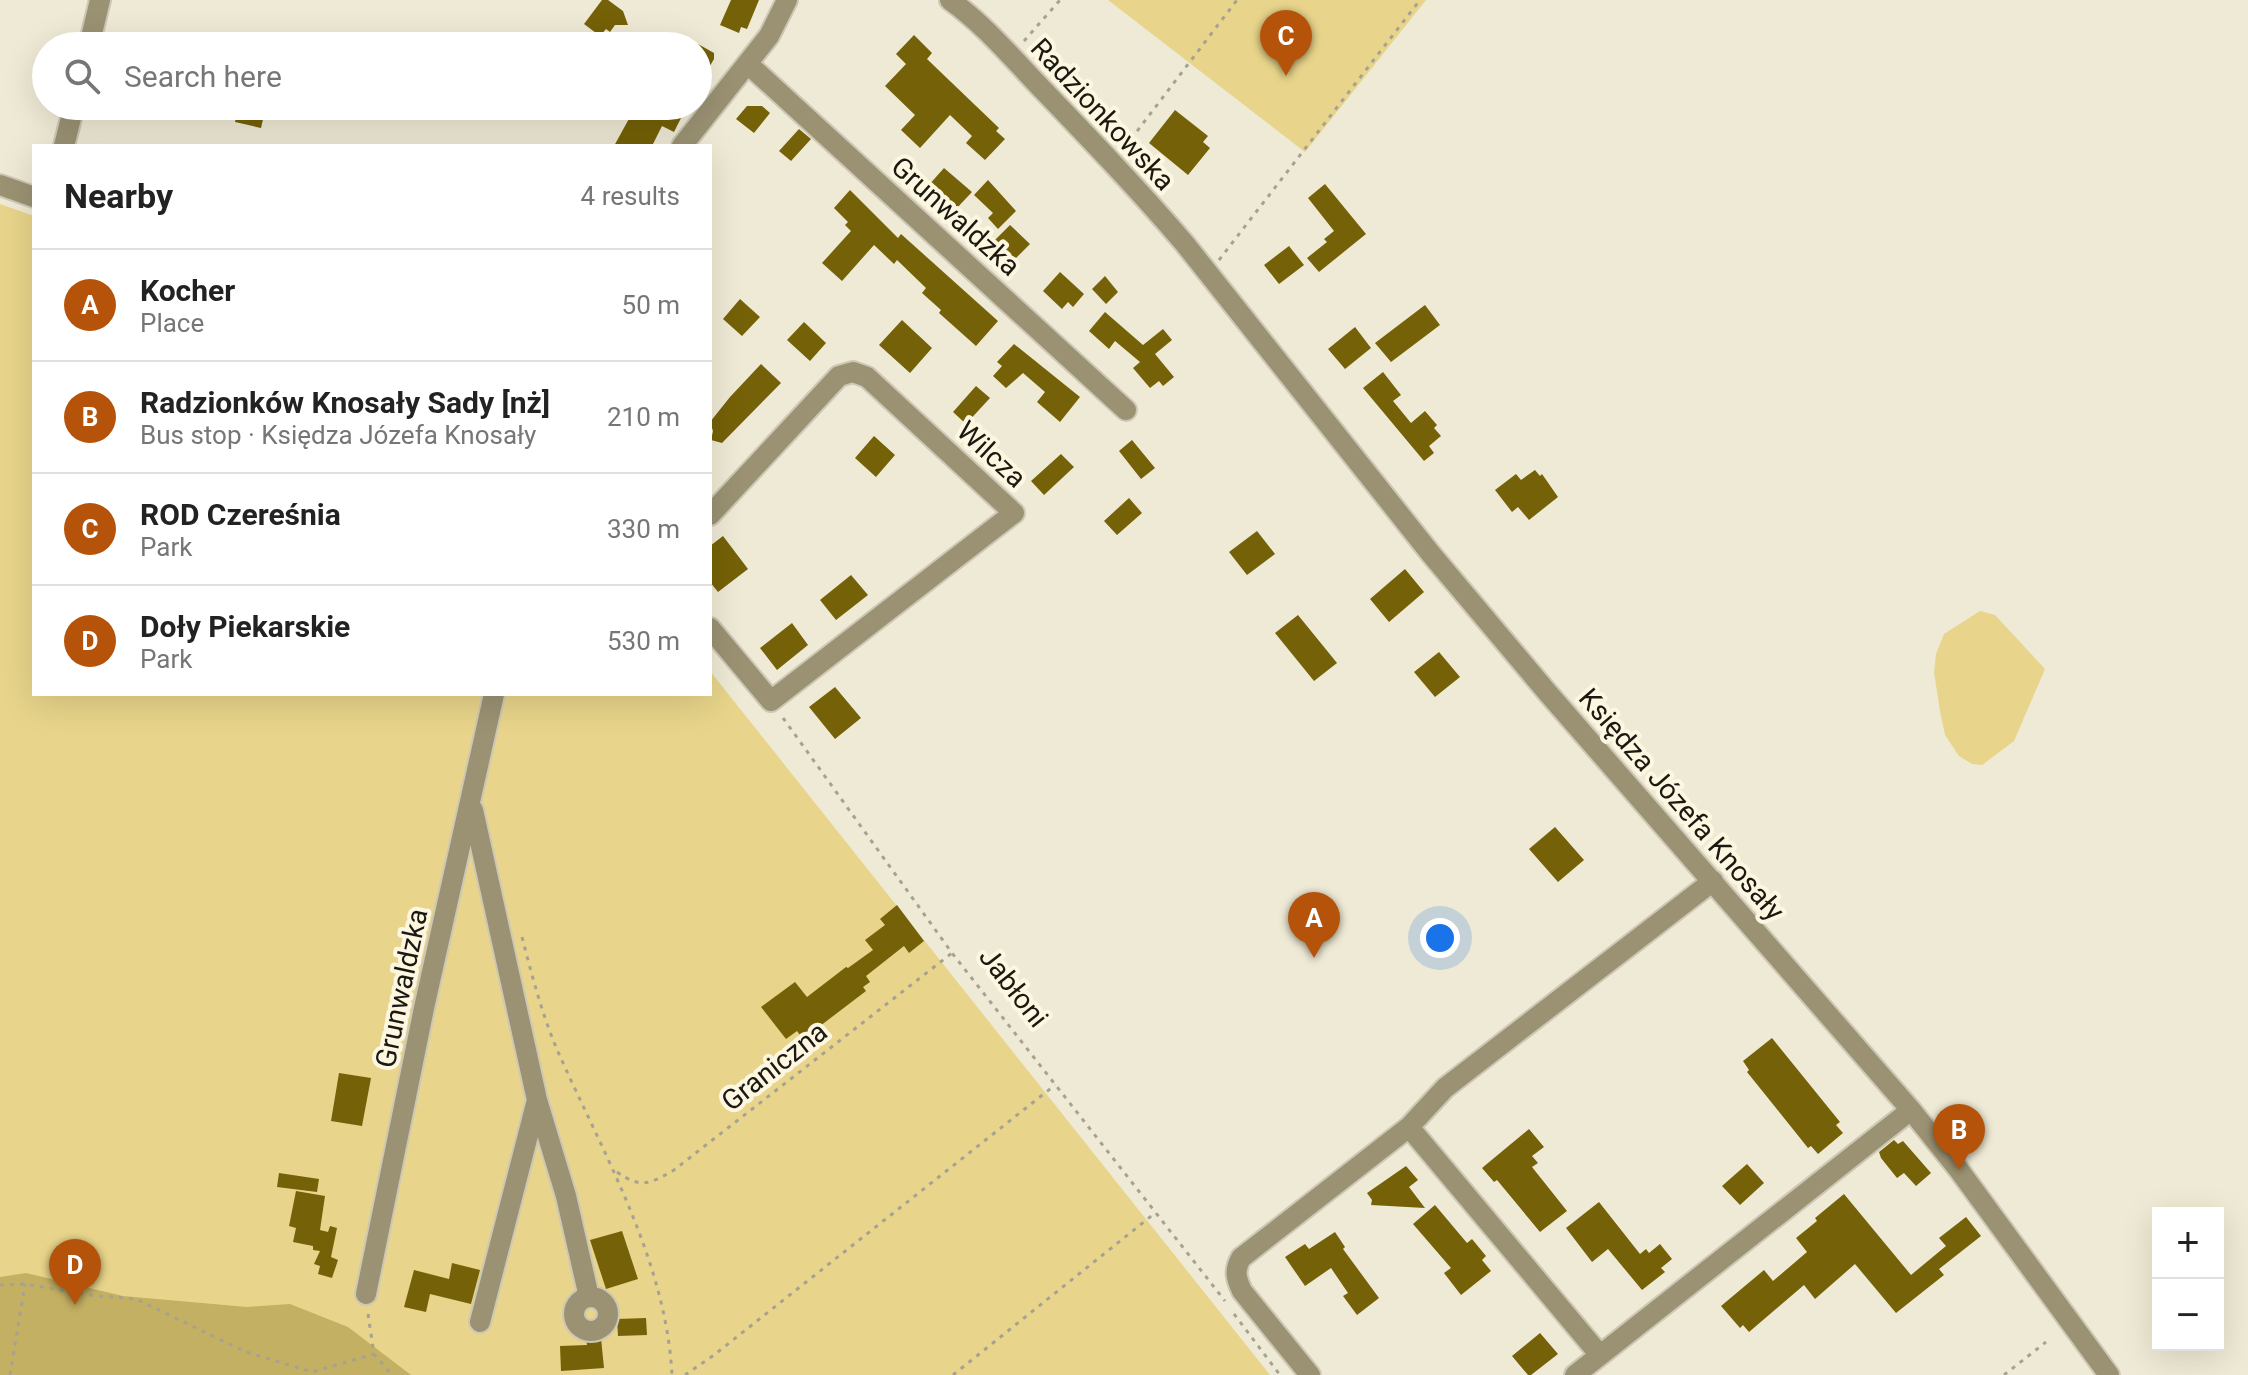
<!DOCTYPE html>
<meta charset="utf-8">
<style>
body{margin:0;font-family:Roboto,sans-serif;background:#f2f2f2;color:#222}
.controls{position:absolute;right:24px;bottom:24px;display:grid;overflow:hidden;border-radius:0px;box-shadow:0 8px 32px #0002}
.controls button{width:72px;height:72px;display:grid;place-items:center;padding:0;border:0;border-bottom:2px solid #e0e0e0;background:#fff;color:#222;font:40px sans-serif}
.you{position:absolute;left:1440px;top:938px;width:28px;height:28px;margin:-20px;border:6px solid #fff;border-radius:50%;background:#1a73e8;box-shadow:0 0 0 12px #1a73e833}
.badge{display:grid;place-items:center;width:52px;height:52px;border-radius:50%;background:#b45309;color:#fff;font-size:26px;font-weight:700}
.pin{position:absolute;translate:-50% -66px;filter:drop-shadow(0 2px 4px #0008)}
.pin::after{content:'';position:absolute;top:42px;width:28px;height:24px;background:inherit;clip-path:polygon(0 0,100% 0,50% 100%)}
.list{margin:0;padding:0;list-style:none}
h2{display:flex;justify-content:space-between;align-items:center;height:104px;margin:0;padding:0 32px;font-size:34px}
h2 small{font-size:26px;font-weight:400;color:#767676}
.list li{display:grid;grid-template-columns:52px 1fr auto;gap:24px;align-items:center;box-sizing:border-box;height:112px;padding:0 32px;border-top:2px solid #e0e0e0}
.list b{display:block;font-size:30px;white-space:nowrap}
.list p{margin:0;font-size:26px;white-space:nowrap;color:#767676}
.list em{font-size:26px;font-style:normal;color:#767676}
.icon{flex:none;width:44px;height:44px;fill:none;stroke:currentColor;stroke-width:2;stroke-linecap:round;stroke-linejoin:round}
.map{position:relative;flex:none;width:2248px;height:1375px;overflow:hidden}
.search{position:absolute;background:#fff;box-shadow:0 8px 32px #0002;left:32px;top:32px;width:680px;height:88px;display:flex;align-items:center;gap:20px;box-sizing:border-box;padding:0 28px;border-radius:44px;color:#767676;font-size:30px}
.panel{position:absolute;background:#fff;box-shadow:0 8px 32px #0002;left:32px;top:144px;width:680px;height:552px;border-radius:0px}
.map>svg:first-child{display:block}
.green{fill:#e8d48a}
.forest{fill:#c4b063}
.building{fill:#756107}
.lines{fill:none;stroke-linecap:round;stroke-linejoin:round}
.minor-casing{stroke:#cdc8b5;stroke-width:24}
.path{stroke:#a6a291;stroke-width:3;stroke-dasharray:4 6;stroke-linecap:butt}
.minor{stroke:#9b9273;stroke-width:20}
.labels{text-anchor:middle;stroke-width:8;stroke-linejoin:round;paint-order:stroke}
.street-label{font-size:28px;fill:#1a1810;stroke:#fdf7e2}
</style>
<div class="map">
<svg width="2248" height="1375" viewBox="0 0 2248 1375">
<rect width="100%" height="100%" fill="#efead5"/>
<path class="green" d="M1108,0H1426L1305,152Z
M0,204L34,216V694H710V671L1270,1375H0Z
M1980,611L1995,615L2045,669L2014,741L1982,765L1972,764L1959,756L1945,735L1940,711L1934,672L1936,654L1944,634Z"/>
<path class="forest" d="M26,1273L123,1296L247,1307L290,1304L348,1327L411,1375H0V1277Z"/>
<path class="building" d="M602,0H608L623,11L628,25H615L610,32L606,29L600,36L584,24Z
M731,0H759L747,29L741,27L739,33L720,25Z
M914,35L932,53L927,59L999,128L996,131L1005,139L985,160L966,143L972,136L950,115L920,148L901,130L915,115L885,86L906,64L896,54Z
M698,44L714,53V59L698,86Z
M238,106L265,111L261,128L235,122Z
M636,106H679L675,113L682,116L674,132L662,126L652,146H614Z
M747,106H762L770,113L754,133L736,119Z
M1175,110L1208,136L1203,142L1210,148L1188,175L1149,143Z
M799,129L811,139L791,161L779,151Z
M944,168L972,192L955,210L928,186Z
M988,180L1016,211L998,229L988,218L993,213L974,195Z
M1325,184L1366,234L1319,272L1307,258L1327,242L1324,239L1334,231L1308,198Z
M850,190L898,238L901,234L998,321L976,346L939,313L941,310L922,293L926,288L897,260L894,264L874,245L842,281L822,263L851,231L845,225L848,222L834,208Z
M1010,225L1030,244L1011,263L991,244Z
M1289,246L1304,265L1279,284L1264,265Z
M1060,272L1084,294L1073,307L1068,302L1062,309L1043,291Z
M1105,276L1118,292L1106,304L1092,289Z
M740,299L760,317L742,336L723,319Z
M1425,305L1440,325L1391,362L1375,343Z
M1105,312L1143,345L1163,329L1172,340L1155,354L1174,377L1163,386L1159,381L1150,388L1133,368L1140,362L1115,341L1109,349L1089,331Z
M902,320L932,348L910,373L879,345Z
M804,322L826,343L810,361L787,340Z
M1355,327L1371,348L1345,369L1328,349Z
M1014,344L1080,397L1060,422L1037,402L1045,392L1023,373L1006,388L993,376L1002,366L997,362Z
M761,364L781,383L722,443L711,440L713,431L710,422L730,397Z
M1383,372L1401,395L1393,401L1411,423L1425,411L1437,425L1434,428L1441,436L1429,446L1434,453L1424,461L1363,388Z
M976,386L990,398L966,424L953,412Z
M874,436L895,455L876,477L855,458Z
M1132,440L1155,468L1141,479L1119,451Z
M1061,454L1074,467L1044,495L1031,481Z
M1535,470L1540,476L1542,474L1558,497L1529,520L1518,507L1512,512L1495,490L1516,474L1521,480Z
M1129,498L1142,513L1117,535L1104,521Z
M1257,531L1275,554L1247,575L1229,552Z
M723,536L748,569L718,592L710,582V546Z
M1405,569L1424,592L1389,622L1370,599Z
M851,575L868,595L836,620L820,600Z
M1298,615L1337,663L1314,681L1275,633Z
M792,623L808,645L777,670L760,648Z
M1439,652L1460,677L1435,697L1414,672Z
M835,687L861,718L835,739L809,707Z
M1555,827L1584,860L1558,882L1529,849Z
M897,905L924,941L909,953L904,946L866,976L870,982L863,987L866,991L803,1039L797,1031L786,1039L761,1007L795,982L807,997L846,967L848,968L873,950L865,940L885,925L880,919Z
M1772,1038L1840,1122L1836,1125L1843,1133L1818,1154L1811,1146L1808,1148L1747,1072L1749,1070L1743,1061Z
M339,1073L371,1078L362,1126L331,1121Z
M1529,1129L1544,1147L1532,1156L1538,1163L1532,1167L1567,1211L1540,1232L1497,1180L1494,1182L1482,1168Z
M1894,1140L1898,1144L1903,1141L1931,1173L1916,1186L1904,1173L1897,1178L1881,1158L1879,1152Z
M1747,1164L1764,1183L1740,1205L1722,1186Z
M1406,1166L1418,1180L1409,1187L1425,1208L1371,1205L1372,1200L1367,1193Z
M279,1173L319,1179L317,1192L277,1187Z
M296,1191L325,1196L320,1230L328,1232L330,1226L337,1228L331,1257L338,1260L332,1278L318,1274L320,1266L314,1264L320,1251L313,1250V1246L293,1242L296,1228L289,1226Z
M1844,1194L1911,1275L1946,1246L1939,1238L1966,1217L1981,1236L1939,1269L1944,1275L1896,1313L1855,1264L1815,1299L1804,1285L1749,1332L1743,1325L1740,1328L1721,1306L1764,1270L1773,1281L1807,1252L1796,1238L1817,1221L1815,1218Z
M1599,1202L1640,1254L1646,1249L1649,1253L1660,1244L1672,1259L1661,1268L1665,1272L1642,1290L1608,1249L1592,1262L1566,1228Z
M1435,1205L1467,1243L1472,1239L1486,1256L1482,1260L1491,1271L1461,1295L1444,1273L1451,1268L1413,1224Z
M622,1231L638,1279L606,1289L590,1240Z
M1335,1232L1345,1247L1343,1249L1379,1298L1357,1315L1343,1296L1348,1293L1331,1268L1305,1286L1285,1257L1305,1244L1309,1249Z
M452,1263L480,1270L471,1304L430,1294L426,1312L404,1307L414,1270L449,1279Z
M646,1318L647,1335L618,1336L617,1319Z
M1540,1333L1558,1354L1531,1375H1528L1512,1356Z
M601,1338L604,1368L561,1371L560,1346L587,1345L586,1339Z"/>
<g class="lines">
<g class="minor-casing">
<path id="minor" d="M950,0C985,25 1013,59 1043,90C1091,140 1139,190 1185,244L1431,554L1547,692L1911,1110L1959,1170L2109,1375
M89,46L100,0
M748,64L1126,410
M64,146L74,106
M682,146L769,36L787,0
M0,185L34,197
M710,515L839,376L853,372L867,377L1014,513L771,701L710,628
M473,810L537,1100L480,1322
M537,1100L566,1196L589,1297
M1409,1127L1445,1088L1713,881
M366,1294L424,1008L494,694
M574 1314a17 17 0 1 1 34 0a17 17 0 1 1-34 0Z
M1310,1375L1242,1291C1236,1278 1234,1271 1241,1258L1409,1127L1599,1354
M1575,1375L1911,1110"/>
</g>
<path class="path" d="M1024,41L1060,0
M1125,147L1237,0
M1219,260L1420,0
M783,718L952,953L1225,1301
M522,937C532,976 543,1018 559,1054C604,1155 666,1261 672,1375
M617,1172C641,1189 650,1184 674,1170L952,953
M0,1285L25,1284L88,1295L136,1299L246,1352L312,1372L374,1354
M368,1314L374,1354L392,1375
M1234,1314L1280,1375
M10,1375L25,1284
M685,1375L714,1355L1055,1085
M953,1375L1155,1213
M2004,1375L2046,1342"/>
<use href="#minor" class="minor"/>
</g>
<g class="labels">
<g class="street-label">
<text transform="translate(1103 114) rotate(47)" y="10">Radzionkowska</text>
<text transform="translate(956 216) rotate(42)" y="10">Grunwaldzka</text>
<text transform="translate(992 454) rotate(43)" y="10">Wilcza</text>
<text transform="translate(1682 804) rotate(49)" y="10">Księdza Józefa Knosały</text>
<text transform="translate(1014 987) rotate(52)" y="10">Jabłoni</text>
<text transform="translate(401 988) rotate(-78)" y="10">Grunwaldzka</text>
<text transform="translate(774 1066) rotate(-38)" y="10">Graniczna</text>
</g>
</g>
</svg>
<div class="controls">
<button>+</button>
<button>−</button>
</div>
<div class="you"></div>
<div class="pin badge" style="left:1314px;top:958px">A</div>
<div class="pin badge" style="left:1959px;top:1170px">B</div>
<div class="pin badge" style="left:1286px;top:76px">C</div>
<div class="pin badge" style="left:75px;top:1305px">D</div>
<div class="search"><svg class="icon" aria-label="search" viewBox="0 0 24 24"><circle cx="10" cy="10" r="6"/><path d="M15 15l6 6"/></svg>Search here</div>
<section class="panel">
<h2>Nearby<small>4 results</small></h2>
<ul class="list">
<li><span class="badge">A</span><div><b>Kocher</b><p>Place</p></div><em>50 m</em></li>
<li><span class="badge">B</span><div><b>Radzionków Knosały Sady [nż]</b><p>Bus stop · Księdza Józefa Knosały</p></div><em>210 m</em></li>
<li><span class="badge">C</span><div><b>ROD Czereśnia</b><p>Park</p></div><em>330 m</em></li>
<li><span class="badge">D</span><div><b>Doły Piekarskie</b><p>Park</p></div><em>530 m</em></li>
</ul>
</section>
</div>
